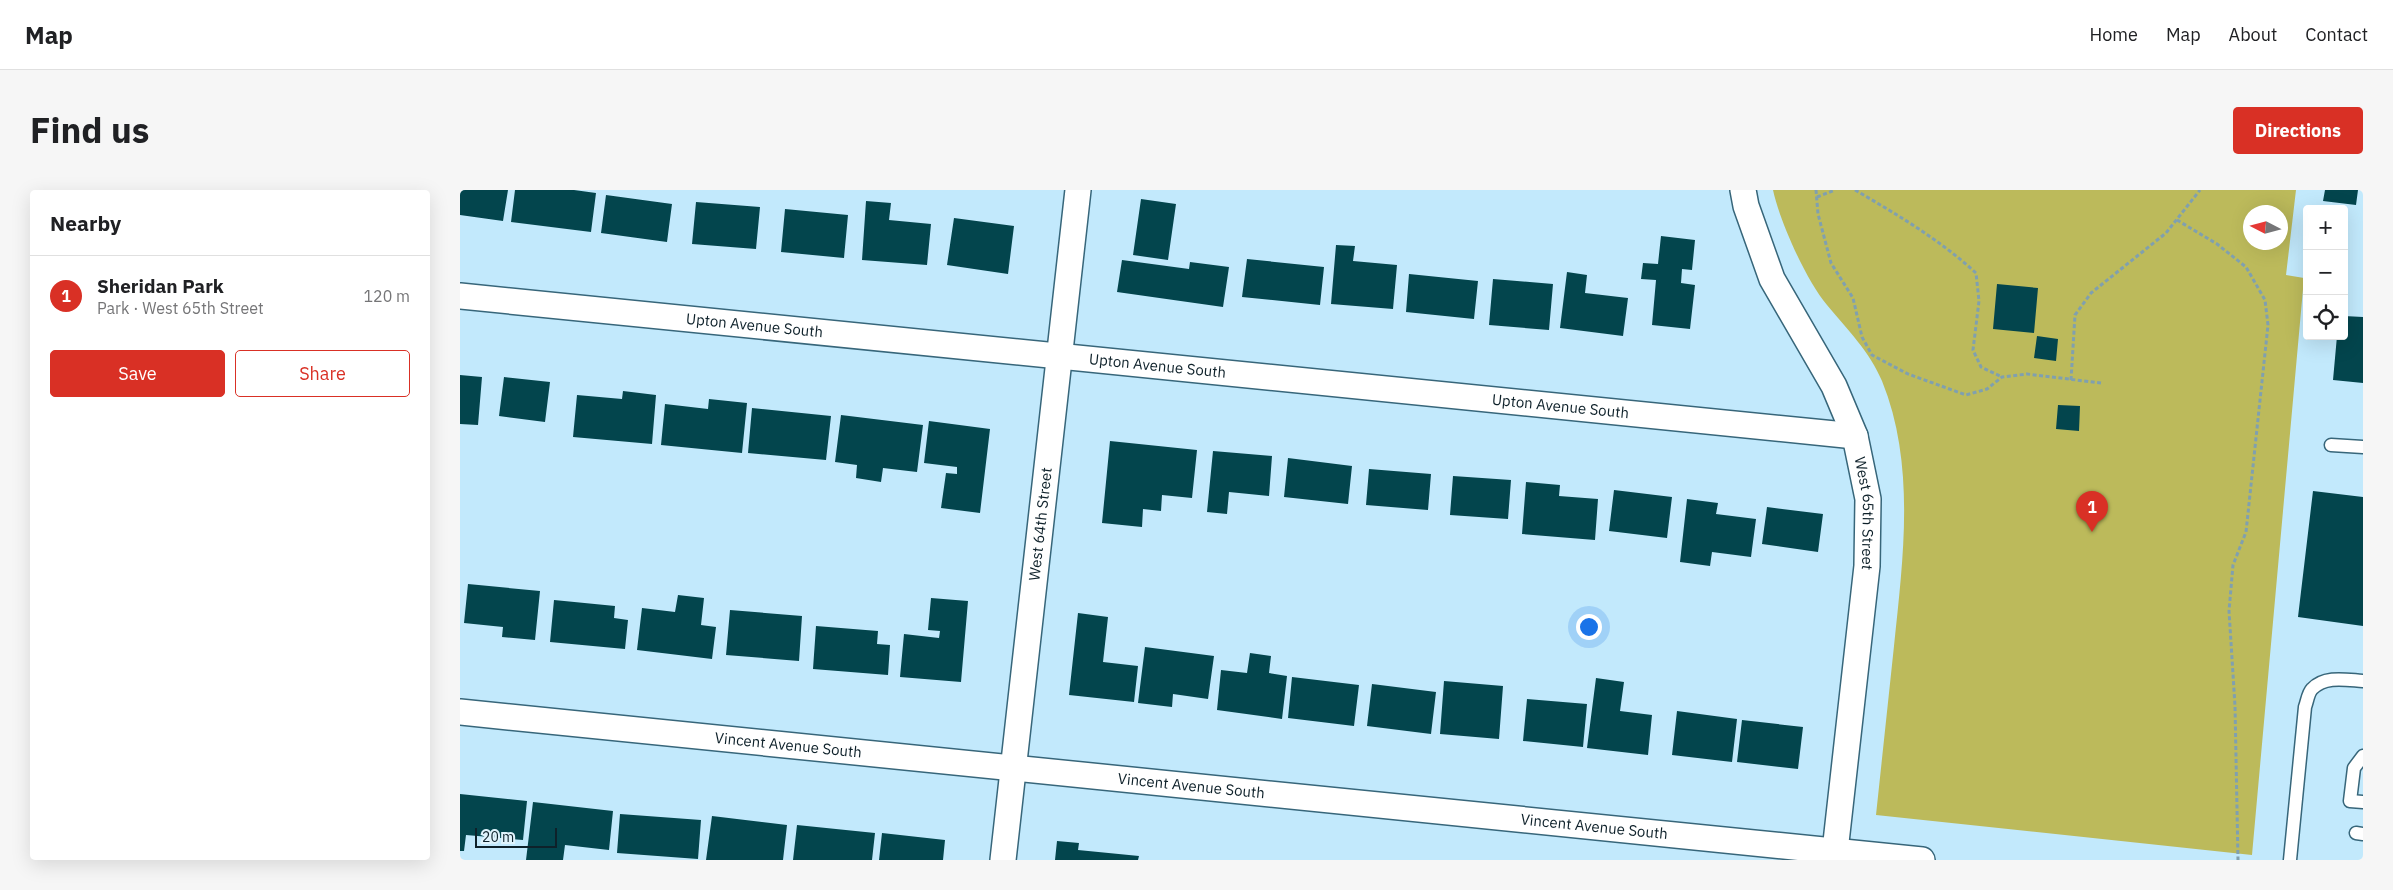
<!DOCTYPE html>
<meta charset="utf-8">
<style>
body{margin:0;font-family:"IBM Plex Sans",sans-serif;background:#f6f6f6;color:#202124}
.controls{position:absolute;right:15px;top:15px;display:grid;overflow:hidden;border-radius:5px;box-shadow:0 5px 20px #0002}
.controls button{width:45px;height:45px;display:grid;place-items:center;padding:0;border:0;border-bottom:1px solid #e0e0e0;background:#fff;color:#202124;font:25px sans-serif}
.compass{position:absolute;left:1783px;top:15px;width:45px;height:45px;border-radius:50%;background:#fff;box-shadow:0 5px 20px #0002;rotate:276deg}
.scale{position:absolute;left:15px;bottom:12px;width:82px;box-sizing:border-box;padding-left:5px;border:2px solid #0e212a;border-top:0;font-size:14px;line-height:18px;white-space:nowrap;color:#0e212a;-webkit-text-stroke:4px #dff3fc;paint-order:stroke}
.you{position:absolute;left:1128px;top:436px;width:18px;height:18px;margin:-12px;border:4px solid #fff;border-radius:50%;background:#1a73e8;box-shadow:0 0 0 8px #1a73e833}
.badge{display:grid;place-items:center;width:32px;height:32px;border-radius:50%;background:#d93025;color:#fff;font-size:16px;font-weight:700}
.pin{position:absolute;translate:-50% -41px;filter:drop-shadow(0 1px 2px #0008)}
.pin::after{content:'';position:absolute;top:26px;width:18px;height:15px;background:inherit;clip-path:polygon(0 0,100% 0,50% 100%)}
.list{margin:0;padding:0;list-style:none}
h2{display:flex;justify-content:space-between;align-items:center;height:65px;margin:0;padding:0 20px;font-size:21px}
h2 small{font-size:16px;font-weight:400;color:#757577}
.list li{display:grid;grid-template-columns:32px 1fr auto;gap:15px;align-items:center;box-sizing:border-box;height:80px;padding:0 20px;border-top:1px solid #e0e0e0}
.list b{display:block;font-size:19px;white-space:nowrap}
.list p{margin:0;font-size:16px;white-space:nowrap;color:#757577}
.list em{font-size:16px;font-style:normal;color:#757577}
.actions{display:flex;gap:10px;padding:15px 20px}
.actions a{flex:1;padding:11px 0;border:1px solid #d93025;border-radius:5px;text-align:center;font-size:18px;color:#d93025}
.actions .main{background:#d93025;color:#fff}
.icon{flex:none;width:28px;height:28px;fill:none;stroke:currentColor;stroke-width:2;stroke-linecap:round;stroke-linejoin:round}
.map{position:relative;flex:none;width:1903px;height:670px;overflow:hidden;border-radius:5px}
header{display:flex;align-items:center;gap:30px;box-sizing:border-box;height:70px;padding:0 25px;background:#fff;border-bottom:1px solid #e0e0e0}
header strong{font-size:24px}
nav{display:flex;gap:28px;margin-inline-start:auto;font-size:18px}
.intro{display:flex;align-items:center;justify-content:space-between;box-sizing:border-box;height:120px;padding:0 30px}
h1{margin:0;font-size:35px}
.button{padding:12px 22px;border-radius:5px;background:#d93025;color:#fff;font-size:18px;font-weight:700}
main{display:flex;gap:30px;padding:0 30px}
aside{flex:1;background:#fff;border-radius:5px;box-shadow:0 5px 20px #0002}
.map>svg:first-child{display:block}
.green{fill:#bcba5b;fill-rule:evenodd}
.building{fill:#03454d}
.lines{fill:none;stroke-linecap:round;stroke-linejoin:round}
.service-casing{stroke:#37667a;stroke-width:15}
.minor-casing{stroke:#37667a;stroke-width:28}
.path{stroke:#80a0af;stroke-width:3;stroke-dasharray:4 2.5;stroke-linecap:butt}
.service{stroke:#fff;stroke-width:12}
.minor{stroke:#fff;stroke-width:25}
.labels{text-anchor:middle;stroke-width:5;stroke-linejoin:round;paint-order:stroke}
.street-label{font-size:15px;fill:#0e212a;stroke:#dff3fc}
</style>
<header>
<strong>Map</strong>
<nav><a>Home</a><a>Map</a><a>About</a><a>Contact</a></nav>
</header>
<div class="intro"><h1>Find us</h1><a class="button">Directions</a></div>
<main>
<aside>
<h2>Nearby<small></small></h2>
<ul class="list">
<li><span class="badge">1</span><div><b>Sheridan Park</b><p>Park · West 65th Street</p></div><em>120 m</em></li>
</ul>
<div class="actions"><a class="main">Save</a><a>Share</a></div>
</aside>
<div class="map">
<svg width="1903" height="670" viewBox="0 0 1903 670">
<rect width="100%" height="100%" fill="#c2e9fc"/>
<path class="green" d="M1313,0H1836L1826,85L1844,88L1792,665L1416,625C1422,569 1428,512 1434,456C1443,369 1456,275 1422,191C1410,162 1387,139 1367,115C1346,90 1320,32 1313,0ZM1790,22H1820V52H1790Z"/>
<path class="building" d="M0,0H48L43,31L0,25Z
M55,0H114L136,3L131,42L51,32Z
M1865,0H1898L1896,15L1863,11Z
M146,5L212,14L207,52L141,43Z
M681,9L716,14L708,70L673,65Z
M406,11L431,13L429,30L471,34L467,75L402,70Z
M236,12L300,17L296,59L232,54Z
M325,19L388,25L384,68L321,62Z
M494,28L554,36L548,84L487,75Z
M1201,46L1235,50L1232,80L1222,79L1221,93L1235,95L1230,139L1192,135L1196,90L1181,89L1183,73L1198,74Z
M876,55L895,56L893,71L937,75L933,119L871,114Z
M787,69L864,77L860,115L782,107Z
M662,70L729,79L730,72L769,77L763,117L657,102Z
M1107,82L1127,85L1125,103L1168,108L1163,146L1100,138Z
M949,84L1018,91L1014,129L946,122Z
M1033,89L1093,94L1089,140L1029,135Z
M1537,94L1578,98L1574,143L1533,139Z
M1884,126L1903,127V193L1873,190L1877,146H1884Z
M1577,146L1598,149L1596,171L1574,168Z
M0,185L22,187L18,235L0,234Z
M44,187L90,192L85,232L39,226Z
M163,201L196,205L192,254L113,247L117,205L162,209Z
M249,209L287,213L282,263L201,255L205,214L248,219Z
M1598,215L1620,216L1619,241L1596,239Z
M292,218L371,226L366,270L288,263Z
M381,225L463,235L457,282L423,278L421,292L396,288L397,275L375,272Z
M469,231L530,239L520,323L481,318L486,283L497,284V277L464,273Z
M650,251L737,260L732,308L702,305L701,321L683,319L682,337L642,333Z
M753,261L812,266L809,306L769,302L767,324L747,322Z
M828,268L892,276L888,314L824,307Z
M909,279L971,284L968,320L906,315Z
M993,286L1051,290L1048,329L990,325Z
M1066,292L1100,295L1099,306L1138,309L1135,350L1062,344Z
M1154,300L1212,307L1207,348L1149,341Z
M1853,301L1903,307V436L1838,427Z
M1227,309L1258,313L1256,324L1296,329L1291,367L1252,362L1250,376L1220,372Z
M1307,317L1363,324L1358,362L1302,354Z
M8,394L80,401L75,450L42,447L43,437L4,433Z
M218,405L244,408L241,435L256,437L252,469L177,460L182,418L215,422Z
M471,408L508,411L501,492L440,487L444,444L479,448L480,441L468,440Z
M94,410L155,416L154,428L168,430L165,459L90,452Z
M270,420L342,426L339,471L266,465Z
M618,423L648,427L643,472L678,476L674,512L609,505Z
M356,436L418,441L417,454L430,455L428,485L353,479Z
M685,457L754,466L748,509L713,504L712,517L678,513Z
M790,463L811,466L809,483L827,486L822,529L757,520L761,480L787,483Z
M832,487L899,495L894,536L828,528Z
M1136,488L1164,492L1160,521L1192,525L1188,565L1127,558Z
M984,491L1043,496L1039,549L980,544Z
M912,494L976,502L971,544L907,536Z
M1067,509L1127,514L1123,557L1063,551Z
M1217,521L1277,529L1272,572L1212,565Z
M1282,530L1343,537L1338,579L1277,572Z
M0,604L67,611L63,650L6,645L4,661H0Z
M73,612L153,621L149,660L105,655L103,670H66Z
M160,624L241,630L238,669L157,663Z
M252,626L327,635L323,670H246Z
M337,635L415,643L412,670H333Z
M422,643L485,650L483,670H419Z
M597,651L619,653L618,660L679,666L678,670H595Z"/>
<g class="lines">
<g class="service-casing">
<path id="service" d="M1871,255L1903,257
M1903,566L1894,578L1890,611L1903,612
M1896,643L1903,644
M1830,670L1845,517C1847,512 1848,503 1852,499C1865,485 1887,490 1903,491"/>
</g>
<g class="minor-casing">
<g id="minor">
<path id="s1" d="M1283,0L1286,16L1312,89L1374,196L1395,246L1408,309L1407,376L1374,670"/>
<path id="s2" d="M0,106L1395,246"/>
<path id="s3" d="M0,522L1462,670"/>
<path id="s4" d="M543,670L618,0"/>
</g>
</g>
<path class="path" d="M1356,0L1358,24L1371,73L1393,108L1402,147L1412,165L1448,184L1506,205L1527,199L1542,187L1567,184L1641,193
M1395,0C1438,25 1480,50 1516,83L1519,111L1513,160L1521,177L1542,187
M1357,7L1375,0
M1717,30L1757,54L1786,77L1805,110L1808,135L1786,342L1773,375L1769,421L1775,516L1778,670
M1611,190L1615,125L1631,103L1706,43L1740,0"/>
<use href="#service" class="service"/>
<use href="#minor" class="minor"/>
</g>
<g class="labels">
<g class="street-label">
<text dy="5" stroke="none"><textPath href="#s2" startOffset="296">Upton Avenue South</textPath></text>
<text dy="5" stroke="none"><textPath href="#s2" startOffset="701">Upton Avenue South</textPath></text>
<text dy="5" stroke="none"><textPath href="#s2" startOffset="1106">Upton Avenue South</textPath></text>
<text dy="5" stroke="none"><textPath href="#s1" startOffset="350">West 65th Street</textPath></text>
<text dy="5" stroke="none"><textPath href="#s4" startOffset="338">West 64th Street</textPath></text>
<text dy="5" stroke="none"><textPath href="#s3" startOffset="330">Vincent Avenue South</textPath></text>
<text dy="5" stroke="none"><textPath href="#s3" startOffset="735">Vincent Avenue South</textPath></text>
<text dy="5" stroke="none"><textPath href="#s3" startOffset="1140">Vincent Avenue South</textPath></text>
</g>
</g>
</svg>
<div class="controls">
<button>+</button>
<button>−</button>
<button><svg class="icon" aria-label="locate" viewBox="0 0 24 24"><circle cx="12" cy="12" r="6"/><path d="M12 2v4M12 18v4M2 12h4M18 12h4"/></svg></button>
</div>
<svg class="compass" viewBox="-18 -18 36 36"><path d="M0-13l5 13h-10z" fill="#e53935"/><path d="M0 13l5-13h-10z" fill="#757577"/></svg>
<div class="scale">20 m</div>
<div class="you"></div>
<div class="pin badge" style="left:1632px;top:342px">1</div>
</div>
</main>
